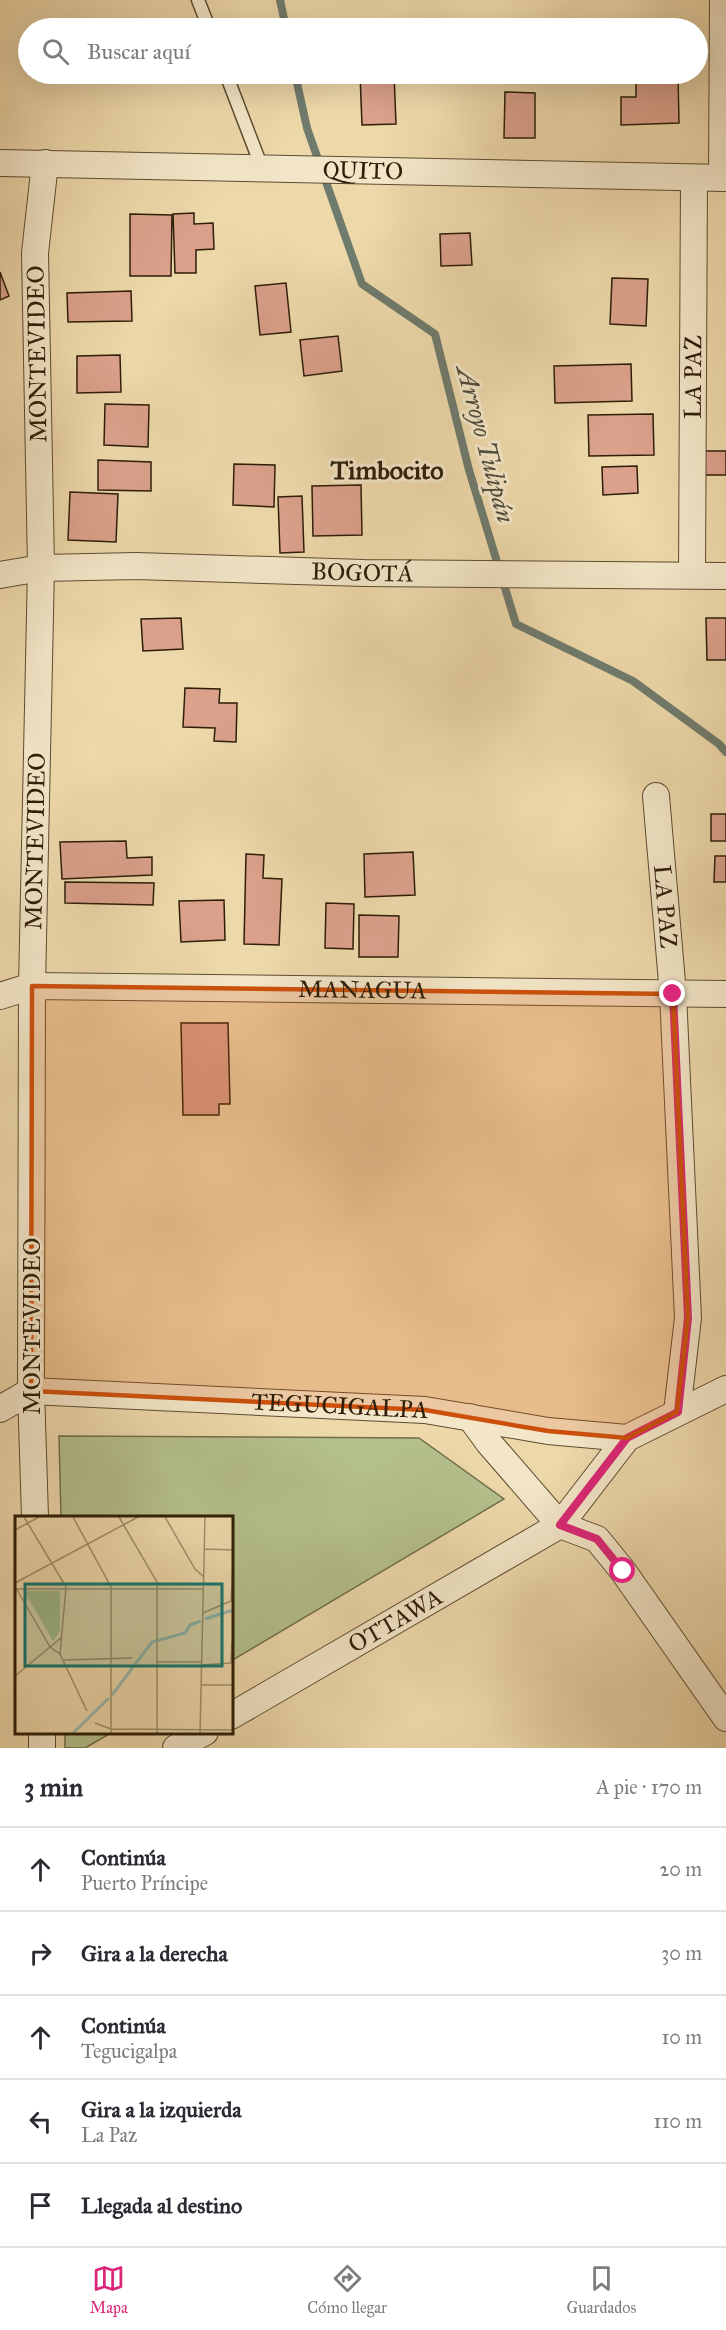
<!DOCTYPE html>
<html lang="es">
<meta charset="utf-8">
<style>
body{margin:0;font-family:"IM FELL Great Primer",serif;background:#f7f7f7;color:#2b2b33}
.stop{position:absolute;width:18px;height:18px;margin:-14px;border:4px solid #db2777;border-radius:50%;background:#fff}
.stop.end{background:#db2777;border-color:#fff;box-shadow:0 2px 6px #0008}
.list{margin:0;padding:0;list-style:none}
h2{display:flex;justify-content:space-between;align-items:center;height:78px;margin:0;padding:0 24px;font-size:26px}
h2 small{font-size:20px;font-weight:400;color:#7c7c81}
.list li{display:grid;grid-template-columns:39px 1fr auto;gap:18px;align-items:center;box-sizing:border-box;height:84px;padding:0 24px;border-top:2px solid #e1e1e2}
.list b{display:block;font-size:22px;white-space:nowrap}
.list p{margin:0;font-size:20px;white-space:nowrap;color:#7c7c81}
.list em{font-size:20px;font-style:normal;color:#7c7c81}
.icon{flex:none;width:33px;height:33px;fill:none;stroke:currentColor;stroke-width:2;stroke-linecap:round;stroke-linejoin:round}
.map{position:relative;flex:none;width:726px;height:1748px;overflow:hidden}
.search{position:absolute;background:#fff;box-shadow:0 6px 24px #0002;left:18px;right:18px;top:18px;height:66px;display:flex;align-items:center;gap:15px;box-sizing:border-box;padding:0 21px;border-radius:33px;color:#7c7c81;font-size:22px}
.sheet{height:498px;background:#fff}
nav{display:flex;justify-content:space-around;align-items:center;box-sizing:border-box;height:84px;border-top:2px solid #e1e1e2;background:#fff;font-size:16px;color:#7c7c81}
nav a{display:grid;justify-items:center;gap:3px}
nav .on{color:#db2777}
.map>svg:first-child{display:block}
.green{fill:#b4c08c;stroke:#716f4a;stroke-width:1.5}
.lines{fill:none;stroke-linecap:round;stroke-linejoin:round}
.stream{stroke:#6f7b6d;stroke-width:8}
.building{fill:#dba18b;stroke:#2e1e09;stroke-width:1.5}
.service-casing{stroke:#5e4c31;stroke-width:15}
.minor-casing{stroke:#5e4c31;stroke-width:28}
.service{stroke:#f3e6c8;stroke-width:12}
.minor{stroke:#f3e6c8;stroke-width:26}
.route{stroke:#db2777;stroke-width:8}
.marked{fill:#cc500c;fill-opacity:0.2;stroke:#cc500c;stroke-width:4.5;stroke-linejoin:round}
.labels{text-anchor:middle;stroke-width:6;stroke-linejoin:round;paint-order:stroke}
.street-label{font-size:24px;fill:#2e1e09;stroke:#f3e6c8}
.water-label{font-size:26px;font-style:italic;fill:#4e4c3b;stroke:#f3e6c8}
.neighbourhood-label{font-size:26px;font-weight:bold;fill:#2e1e09;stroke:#f3e6c8}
.inset-river{fill:none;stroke:#9ab9af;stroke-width:3}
.inset-road{fill:none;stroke:#a18e6a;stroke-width:1.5}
.view{fill:#0f766e;fill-opacity:0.15;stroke:#0f766e;stroke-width:3}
.inset-edge{fill:none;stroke:#2e1e09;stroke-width:3}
</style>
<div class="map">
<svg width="726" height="1748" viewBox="0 0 726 1748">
<rect width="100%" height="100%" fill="#edd8aa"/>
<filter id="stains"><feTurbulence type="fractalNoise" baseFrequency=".00333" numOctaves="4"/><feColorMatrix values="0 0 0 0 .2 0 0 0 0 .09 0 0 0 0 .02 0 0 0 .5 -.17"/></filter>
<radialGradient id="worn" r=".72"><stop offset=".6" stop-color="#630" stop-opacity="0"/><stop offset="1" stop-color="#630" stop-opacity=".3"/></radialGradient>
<path class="green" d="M59,1436L419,1438L504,1499L231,1661V1517H61Z
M65,1732H113L85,1748H65Z"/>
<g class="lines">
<path class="stream" d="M280,0L286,28
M295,74L307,128L362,284L435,334L469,470L516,624L633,681L719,744L726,752"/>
</g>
<path class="building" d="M360,74H394L396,124L362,125Z
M678,74L679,123L621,125V97H636V75Z
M505,92L535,93V138H504Z
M194,213V224L213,223L214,249L196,250V273H175L173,214Z
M130,214L172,215L171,276H130Z
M470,233L472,265L441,266L440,234Z
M0,272L9,296L0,300Z
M612,278L648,279L646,326L610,324Z
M286,283L291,332L260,335L255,286Z
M131,291L132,321L68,322L67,293Z
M338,336L342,371L304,376L300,340Z
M120,355L121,392L77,393V356Z
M631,364L632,401L555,403L554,366Z
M105,404L149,405L148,447L104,445Z
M653,414L654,455L589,456L588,415Z
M703,451H726V475H703Z
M98,460L151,462V491L98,490Z
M234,464L275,465L274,507L233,505Z
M637,466L638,493L603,495L602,467Z
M361,485L362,535L313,536L312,486Z
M70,492L118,494L116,542L68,540Z
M302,496L304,552L280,553L278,497Z
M181,618L183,649L143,651L141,619Z
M706,618H726V660H707Z
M185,688L220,689L219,703H237L236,742L214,741L215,728L183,727Z
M711,814H726V841H711Z
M126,841L127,858L152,857V875L62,879L60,842Z
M413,852L415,895L365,897L364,854Z
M246,854L264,855L263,878L282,879L279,945L244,944Z
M715,856H726V882H714Z
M65,882L154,883L153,905L65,903Z
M224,900L225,940L181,942L179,901Z
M326,903L354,904L353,949L325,948Z
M359,915L399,916L398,957H359Z
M181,1023H228L230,1104H219V1115H183Z"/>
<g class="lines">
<g class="service-casing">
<path id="service" d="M198,0L209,28
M226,74L262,168"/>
</g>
<g class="minor-casing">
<g id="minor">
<path id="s1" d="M0,163L726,178"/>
<path d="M722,178L723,0"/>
<path id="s2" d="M0,575L41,568L136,566L364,573L726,576"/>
<path id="s3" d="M692,575L694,178"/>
<path id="s4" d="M656,796L673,994L688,1318L677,1412"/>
<path id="s5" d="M0,996L32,986L726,994"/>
<path id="s6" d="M0,1409L31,1391L425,1410L548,1431L627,1438L726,1389"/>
<path d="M470,1417L489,1443L560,1525L597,1539L623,1571L726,1718"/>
<path id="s7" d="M35,1517L31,1391L32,986L41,568L35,253L45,163"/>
<path id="s8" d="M231,1716L560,1525L627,1438"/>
<path d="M42,1732V1748"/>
<path d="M176,1748L205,1732"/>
</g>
</g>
<use href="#service" class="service"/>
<use href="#minor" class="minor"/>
</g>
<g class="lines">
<path class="route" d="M623,1571L597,1539L560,1525L627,1438L678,1412L688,1318L673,994"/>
</g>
<path class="marked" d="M32,986L673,994L688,1318L677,1412L627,1438L548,1431L425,1410L31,1391Z"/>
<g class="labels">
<g class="street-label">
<text dy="8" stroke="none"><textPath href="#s1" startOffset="363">QUITO</textPath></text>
<text transform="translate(37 354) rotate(-91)" y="8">MONTEVIDEO</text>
<text dy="8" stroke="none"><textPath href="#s3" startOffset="198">LA PAZ</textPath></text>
<text dy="8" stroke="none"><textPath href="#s2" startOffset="363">BOGOTÁ</textPath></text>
<text dy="8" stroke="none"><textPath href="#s7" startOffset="676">MONTEVIDEO</textPath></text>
<text dy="8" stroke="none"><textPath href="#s4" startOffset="111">LA PAZ</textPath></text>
<text dy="8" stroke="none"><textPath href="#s5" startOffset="364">MANAGUA</textPath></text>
<text transform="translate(32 1326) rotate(-90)" y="8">MONTEVIDEO</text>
<text dy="8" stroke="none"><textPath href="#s6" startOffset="345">TEGUCIGALPA</textPath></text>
<text dy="8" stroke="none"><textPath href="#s8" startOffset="190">OTTAWA</textPath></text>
</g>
<g class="water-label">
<text transform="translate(486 444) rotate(75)" y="9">Arroyo Tulipán</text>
</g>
<g class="neighbourhood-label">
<text x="387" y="479">Timbocito</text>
</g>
</g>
<g transform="translate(15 1516)">
<rect width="218" height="218" fill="#edd8aa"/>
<path d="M9,75H45V115L38,125Z" fill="#b4c08c"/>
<path class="inset-river" d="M190,103L218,94M97,179L137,126L170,117L175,109L186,105M58,217L94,182"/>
<path class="inset-road" d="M9,1L51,71L45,138L72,195M58,1L96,71V217M104,1L142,66V217M150,1L180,53L189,61M0,14L24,1M189,33L218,34M0,67L123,1M1,72L35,131L45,138M2,73H189M188,97L216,85L218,47M49,144L117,142M142,146H187M187,149L216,147L217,125M0,160L47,121M187,169H218M80,207L96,213L218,214M185,217L190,1"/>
<path class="view" d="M10,68H207V150H10Z"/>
<rect width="218" height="218" class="inset-edge"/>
</g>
<rect width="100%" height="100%" filter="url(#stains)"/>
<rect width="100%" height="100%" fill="url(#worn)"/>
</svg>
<div class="stop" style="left:623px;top:1571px"></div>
<div class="stop end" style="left:673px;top:994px"></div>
<div class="search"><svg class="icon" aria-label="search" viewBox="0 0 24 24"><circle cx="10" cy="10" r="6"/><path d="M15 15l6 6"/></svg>Buscar aquí</div>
</div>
<section class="sheet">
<h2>3 min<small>A pie · 170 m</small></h2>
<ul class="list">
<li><svg class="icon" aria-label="ahead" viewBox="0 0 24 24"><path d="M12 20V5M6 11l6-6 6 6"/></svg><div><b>Continúa</b><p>Puerto Príncipe</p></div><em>20 m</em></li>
<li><svg class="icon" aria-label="right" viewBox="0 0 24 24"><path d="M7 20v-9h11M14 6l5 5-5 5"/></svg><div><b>Gira a la derecha</b></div><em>30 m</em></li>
<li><svg class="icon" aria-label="ahead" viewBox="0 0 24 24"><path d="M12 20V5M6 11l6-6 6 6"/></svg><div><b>Continúa</b><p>Tegucigalpa</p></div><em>10 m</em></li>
<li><svg class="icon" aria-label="left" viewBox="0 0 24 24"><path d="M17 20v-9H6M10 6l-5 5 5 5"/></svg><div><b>Gira a la izquierda</b><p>La Paz</p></div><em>110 m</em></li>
<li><svg class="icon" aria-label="arrive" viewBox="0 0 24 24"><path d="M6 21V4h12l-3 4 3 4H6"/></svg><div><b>Llegada al destino</b></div></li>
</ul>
</section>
<nav>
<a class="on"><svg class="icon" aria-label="map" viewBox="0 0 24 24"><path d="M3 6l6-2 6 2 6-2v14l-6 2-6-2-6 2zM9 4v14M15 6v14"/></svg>Mapa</a>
<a><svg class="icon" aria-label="directions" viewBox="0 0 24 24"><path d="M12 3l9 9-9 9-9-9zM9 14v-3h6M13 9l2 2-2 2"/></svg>Cómo llegar</a>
<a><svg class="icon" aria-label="saved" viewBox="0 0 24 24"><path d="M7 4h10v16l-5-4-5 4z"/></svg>Guardados</a>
</nav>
